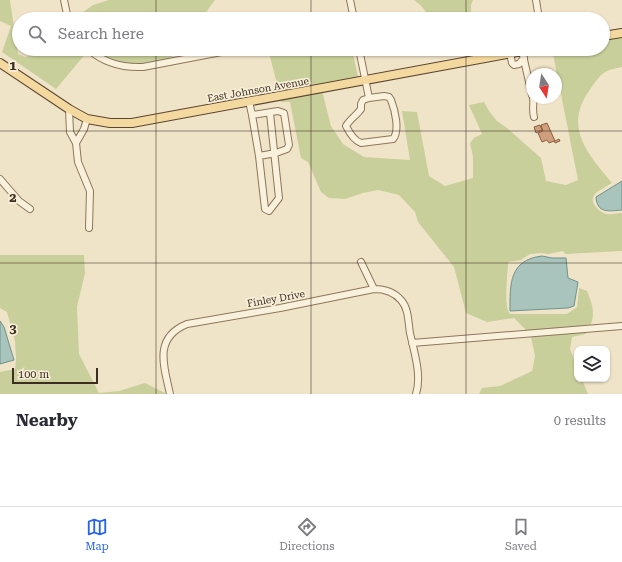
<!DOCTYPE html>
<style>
body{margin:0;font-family:"Roboto Serif",serif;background:#f7f7f7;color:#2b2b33}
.controls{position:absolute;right:12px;bottom:12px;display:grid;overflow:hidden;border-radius:8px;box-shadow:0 1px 3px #0004}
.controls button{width:36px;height:36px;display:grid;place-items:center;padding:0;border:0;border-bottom:1px solid #e1e1e2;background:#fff;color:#2b2b33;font:20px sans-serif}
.compass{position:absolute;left:526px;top:68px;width:36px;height:36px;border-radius:50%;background:#fff;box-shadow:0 1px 3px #0004;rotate:168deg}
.scale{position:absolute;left:12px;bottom:10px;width:86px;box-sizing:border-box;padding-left:4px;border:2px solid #3d2e20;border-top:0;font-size:11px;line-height:14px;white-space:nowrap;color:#3d2e20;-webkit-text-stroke:3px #f7eed8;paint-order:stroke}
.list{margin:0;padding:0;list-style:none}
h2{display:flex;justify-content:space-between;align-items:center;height:52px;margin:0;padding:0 16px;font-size:17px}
h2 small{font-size:13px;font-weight:400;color:#7c7c81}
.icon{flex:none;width:22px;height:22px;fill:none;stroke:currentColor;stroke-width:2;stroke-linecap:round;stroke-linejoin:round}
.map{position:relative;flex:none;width:622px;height:394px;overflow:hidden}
.search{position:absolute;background:#fff;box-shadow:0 1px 3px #0004;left:12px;right:12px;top:12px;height:44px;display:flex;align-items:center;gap:10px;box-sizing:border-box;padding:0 14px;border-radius:22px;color:#7c7c81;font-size:15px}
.sheet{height:112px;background:#fff}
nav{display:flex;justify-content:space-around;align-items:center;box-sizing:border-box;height:56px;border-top:1px solid #e1e1e2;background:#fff;font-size:11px;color:#7c7c81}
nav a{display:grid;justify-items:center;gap:2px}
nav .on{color:#2563eb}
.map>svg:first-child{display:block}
.green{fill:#c9cf9b}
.water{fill:#a9c4bc;stroke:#6f938a}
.building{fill:#cf9f7d;stroke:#8d5f41}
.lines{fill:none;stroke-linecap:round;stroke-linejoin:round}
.minor-casing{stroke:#8d765c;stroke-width:8}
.major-casing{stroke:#5b4430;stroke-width:10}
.minor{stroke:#faf1dc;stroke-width:6}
.major{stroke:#f3d9a0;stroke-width:8}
.grid{fill:none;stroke:#3d2e20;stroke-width:1;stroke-opacity:0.55}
.labels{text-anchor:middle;stroke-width:3.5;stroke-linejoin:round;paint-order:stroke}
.street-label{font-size:10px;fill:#3d2e20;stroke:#f7eed8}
.grid-label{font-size:13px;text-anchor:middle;font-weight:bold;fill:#3d2e20;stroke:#f7eed8;stroke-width:3.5;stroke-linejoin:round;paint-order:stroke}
</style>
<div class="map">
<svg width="622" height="394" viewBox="0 0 622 394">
<rect width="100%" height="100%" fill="#f0e4c8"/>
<path class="green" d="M0,0H10L18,54L25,57L58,49H84L87,52L56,89L2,52L11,26L0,21Z
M109,0H215L201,19H72L70,12H83L93,5Z
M414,0H473L471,5V19H429C427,11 421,5 414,0Z
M622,36V67C617,68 611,69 607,71C599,75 594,84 589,91C563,128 589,155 612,183L605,187C602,190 597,191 595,194C588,202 599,212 606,214C611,215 617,213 622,213V251L565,254L563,251L548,254L542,253L530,254L521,260L508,262C508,274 503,306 510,314H567L577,307L579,288L587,291C592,304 596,313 590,326L527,331L514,318L487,322L466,313L454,267L418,222L415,212L399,195L378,190L363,193L345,199L329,198L321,192L308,162L301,158L290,102H281L280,99L322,91L331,126L343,144L364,157L410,160L402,111L417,112L429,176L445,186L473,178V157L470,143L474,138L482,134L469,105L484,102L489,111L497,121L507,128L541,158L546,181L566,185L578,180L552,49H603V40Z
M93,49H182C178,52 174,56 169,58C165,60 159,61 154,61C132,66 112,63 93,49Z
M268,49H352L358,77L279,92Z
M0,255H84L85,273L77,307L79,354L99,393L119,391L145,383L167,394H0V372L15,369L16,359L15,341L7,312L0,308Z
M587,332L586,334L572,337L570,349L577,368V379H582L588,394H479L482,388L500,386L532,371L535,356L531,337Z"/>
<path class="water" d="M622,181V210C609,211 597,214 596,197Z
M542,256L552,258H566L568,278L578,282L574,306L568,308L510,311C510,284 509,260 542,256Z
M0,321L4,327L14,360L0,364Z"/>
<path class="building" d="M547,123L555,141L559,139L560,141L555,143L554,141L549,143L547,140L542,142L538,133L543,131L541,125Z
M540,125L542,130L536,133L534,127Z"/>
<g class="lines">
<g class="minor-casing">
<path id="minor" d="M64,0L68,19
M350,0L354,19
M536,0L539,19
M88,49C104,63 122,68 143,67L237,49
M359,49L369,98L363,100L361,104V109C357,115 350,119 346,126C349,132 355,141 361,143L393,139C400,131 395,110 391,100L389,97L384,96L369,98
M522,51L532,95
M510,53L512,63L514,65L519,64L524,58
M533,98C534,105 532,110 534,117
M249,101L252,115L278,111L284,113L289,145L287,149L276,153L259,156L252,115
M69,109L70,132L76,143L78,162L90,191L89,228
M76,143L84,129L87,119
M259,156L265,209L269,211L279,198L270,113
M0,179L19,201L30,209
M361,262L374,289
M412,343L622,326
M170,394C164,366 153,338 187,324L280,308L374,289C385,289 394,292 401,300C409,309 408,322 410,333C414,352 422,375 416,394"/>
</g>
<g class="major-casing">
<path id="major" d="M603,36L622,33
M0,63L69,109L87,119L110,123H132L534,49"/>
</g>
<use href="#minor" class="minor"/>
<use href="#major" class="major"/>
</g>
<path class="grid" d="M156,0V19M311,0V19M466,0V19M156,49V394M311,49V394M466,49V394M0,131H622M0,263H622"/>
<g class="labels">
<g class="street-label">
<text transform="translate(258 89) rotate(-10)" y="4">East Johnson Avenue</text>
<text transform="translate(276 298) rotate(-10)" y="4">Finley Drive</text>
</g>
</g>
<g class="grid-label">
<text x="13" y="70">1</text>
<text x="13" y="202">2</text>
<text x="13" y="333">3</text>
</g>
</svg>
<div class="controls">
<button><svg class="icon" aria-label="layers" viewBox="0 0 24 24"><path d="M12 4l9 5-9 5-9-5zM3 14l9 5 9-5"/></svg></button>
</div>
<svg class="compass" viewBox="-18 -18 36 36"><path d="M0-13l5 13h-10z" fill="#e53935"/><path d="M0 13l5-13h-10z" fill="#7c7c81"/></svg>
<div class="scale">100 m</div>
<div class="search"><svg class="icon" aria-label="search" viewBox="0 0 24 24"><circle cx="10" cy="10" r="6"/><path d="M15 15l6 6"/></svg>Search here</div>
</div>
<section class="sheet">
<h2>Nearby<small>0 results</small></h2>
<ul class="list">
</ul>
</section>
<nav>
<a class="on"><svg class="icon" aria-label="map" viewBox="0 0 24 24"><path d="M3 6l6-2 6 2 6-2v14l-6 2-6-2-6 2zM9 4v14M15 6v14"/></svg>Map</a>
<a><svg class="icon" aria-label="directions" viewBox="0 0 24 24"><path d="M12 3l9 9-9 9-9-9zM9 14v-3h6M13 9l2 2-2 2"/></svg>Directions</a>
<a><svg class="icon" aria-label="saved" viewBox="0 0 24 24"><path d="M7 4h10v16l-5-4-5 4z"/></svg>Saved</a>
</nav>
